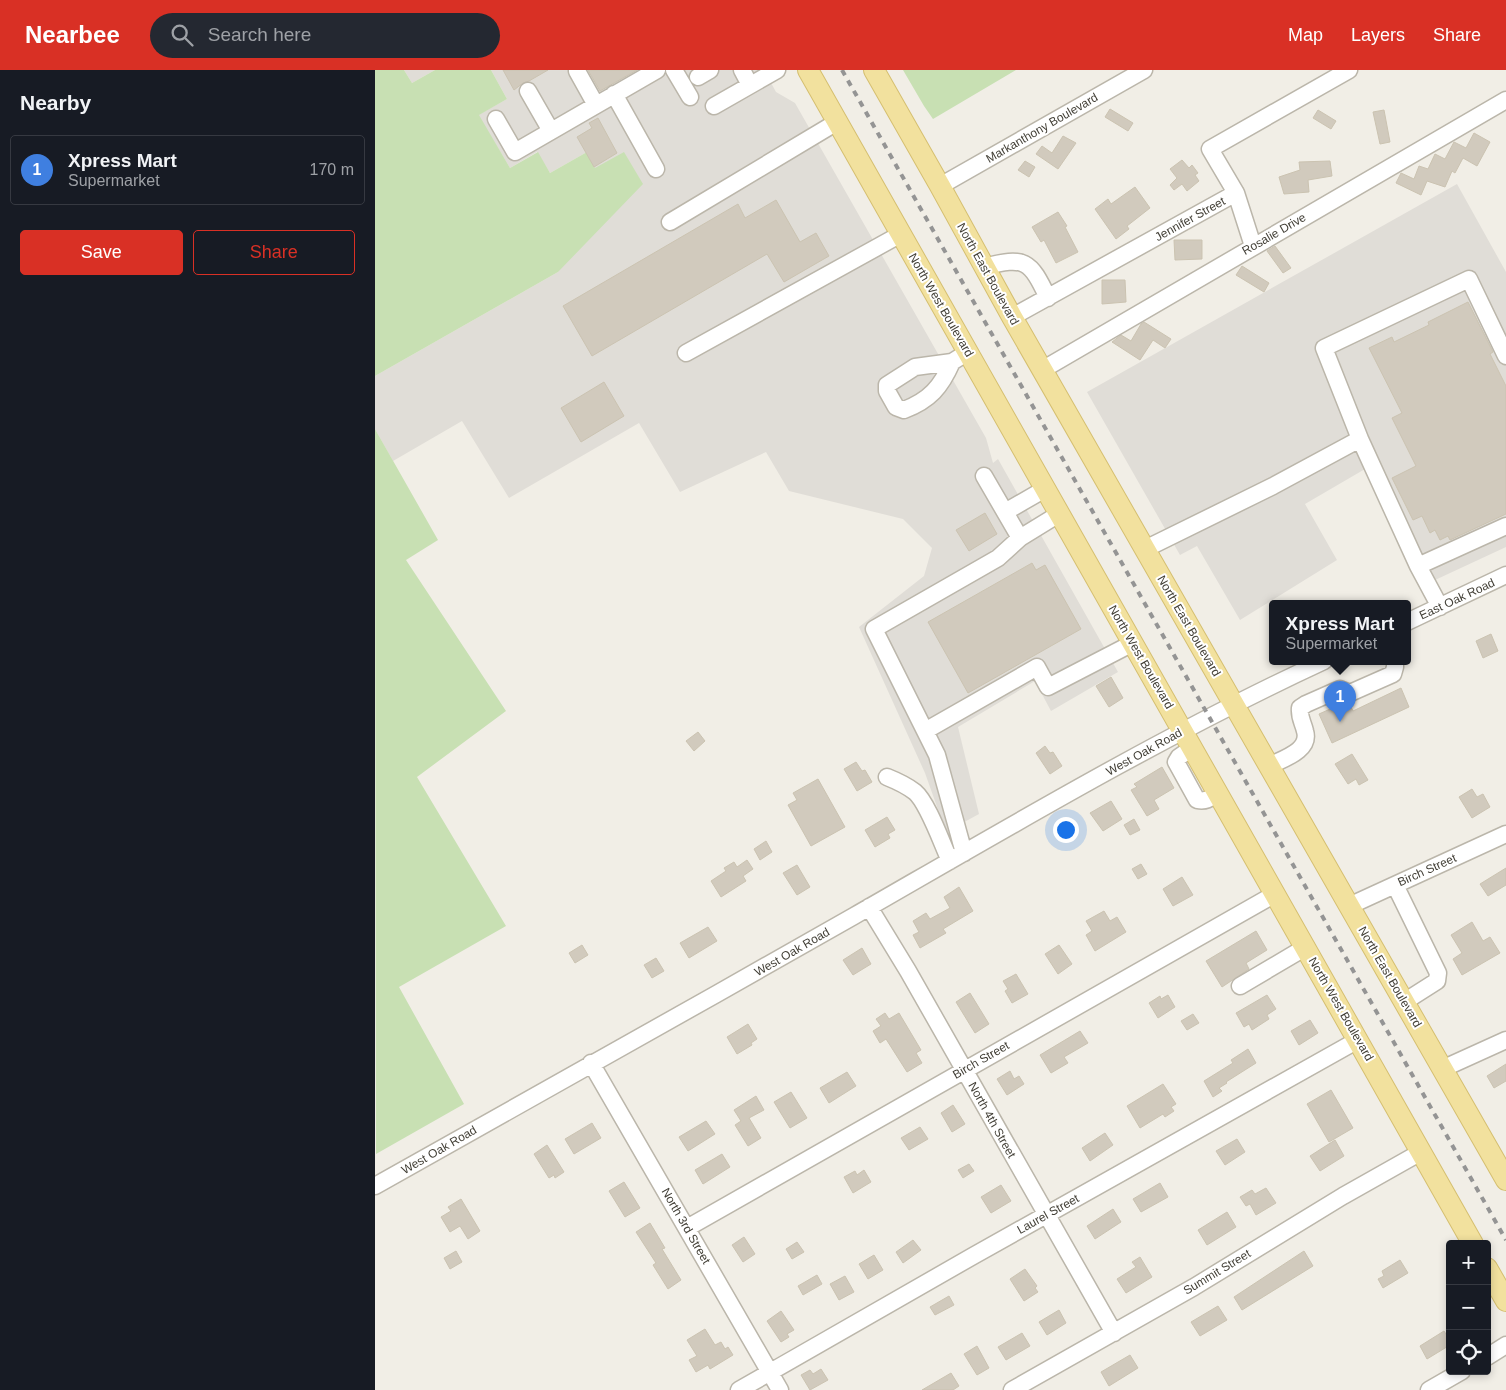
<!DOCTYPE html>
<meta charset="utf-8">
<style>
body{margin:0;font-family:Helvetica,sans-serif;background:#242831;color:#f1f3f6}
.controls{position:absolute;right:15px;bottom:15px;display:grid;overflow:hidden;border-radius:5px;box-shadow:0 2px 8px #0003}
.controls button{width:45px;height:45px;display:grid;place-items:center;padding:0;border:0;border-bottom:1px solid #363941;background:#171b24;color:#f1f3f6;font:25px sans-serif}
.you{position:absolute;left:690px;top:759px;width:18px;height:18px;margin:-12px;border:4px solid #fff;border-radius:50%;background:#1a73e8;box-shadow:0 0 0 8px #1a73e833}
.badge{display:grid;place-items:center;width:32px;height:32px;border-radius:50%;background:#d93025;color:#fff;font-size:16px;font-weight:700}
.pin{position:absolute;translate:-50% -41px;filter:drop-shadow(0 1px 2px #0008)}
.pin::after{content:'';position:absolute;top:26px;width:18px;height:15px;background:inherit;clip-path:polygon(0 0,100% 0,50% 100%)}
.popup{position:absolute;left:894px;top:530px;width:142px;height:65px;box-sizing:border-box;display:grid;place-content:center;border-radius:5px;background:#171b24;filter:drop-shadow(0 1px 4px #0005);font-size:16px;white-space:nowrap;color:#9ea1a6}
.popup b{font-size:19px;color:#f1f3f6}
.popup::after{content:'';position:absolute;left:50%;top:100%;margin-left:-10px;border:10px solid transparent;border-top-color:#171b24}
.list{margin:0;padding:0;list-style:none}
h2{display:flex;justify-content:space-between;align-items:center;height:65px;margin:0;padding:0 20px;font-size:21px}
h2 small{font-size:16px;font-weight:400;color:#9ea1a6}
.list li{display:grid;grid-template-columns:32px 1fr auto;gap:15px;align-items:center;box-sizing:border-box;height:70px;margin:0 10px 10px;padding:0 10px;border:1px solid #363941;border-radius:5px}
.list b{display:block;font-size:19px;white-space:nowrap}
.list p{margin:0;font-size:16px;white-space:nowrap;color:#9ea1a6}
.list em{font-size:16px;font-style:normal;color:#9ea1a6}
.actions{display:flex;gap:10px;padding:15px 20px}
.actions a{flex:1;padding:11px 0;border:1px solid #d93025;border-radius:5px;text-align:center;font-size:18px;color:#d93025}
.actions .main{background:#d93025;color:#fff}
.icon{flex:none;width:28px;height:28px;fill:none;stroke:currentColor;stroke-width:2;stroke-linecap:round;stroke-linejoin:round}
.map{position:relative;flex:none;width:1131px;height:1320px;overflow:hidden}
header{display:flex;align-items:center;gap:30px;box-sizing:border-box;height:70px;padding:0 25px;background:#d93025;color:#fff}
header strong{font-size:24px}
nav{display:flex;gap:28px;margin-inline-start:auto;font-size:18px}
.search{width:350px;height:45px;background:#242831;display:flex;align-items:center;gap:12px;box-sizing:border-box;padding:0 18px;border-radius:28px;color:#9ea1a6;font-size:19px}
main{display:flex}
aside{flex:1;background:#171b24}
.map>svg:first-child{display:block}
.industrial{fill:#e0ddd7}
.green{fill:#c8e0b3}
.building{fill:#d1cabd;stroke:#cbc3b1}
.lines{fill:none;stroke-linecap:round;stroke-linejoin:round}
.minor-casing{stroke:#bbb6aa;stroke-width:19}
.major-casing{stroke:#d5bf70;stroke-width:22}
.minor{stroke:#fff;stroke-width:16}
.major{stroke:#f2e19e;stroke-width:20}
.rail{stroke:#949494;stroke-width:4;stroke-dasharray:6 6;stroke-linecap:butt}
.labels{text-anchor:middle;stroke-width:4;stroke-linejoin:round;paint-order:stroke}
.street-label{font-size:12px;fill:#423f36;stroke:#fff}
</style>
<header>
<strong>Nearbee</strong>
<div class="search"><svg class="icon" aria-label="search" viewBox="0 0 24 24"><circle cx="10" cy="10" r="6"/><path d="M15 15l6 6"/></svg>Search here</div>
<nav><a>Map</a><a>Layers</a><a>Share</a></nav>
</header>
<main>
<aside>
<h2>Nearby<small></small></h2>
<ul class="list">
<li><span class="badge" style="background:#3f7fe0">1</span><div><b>Xpress Mart</b><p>Supermarket</p></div><em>170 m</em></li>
</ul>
<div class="actions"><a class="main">Save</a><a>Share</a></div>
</aside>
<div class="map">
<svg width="1131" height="1320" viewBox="0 0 1131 1320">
<rect width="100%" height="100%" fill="#f1eee6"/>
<path class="industrial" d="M29,0H60L37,13Z
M116,0H389L401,22L420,33L611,368L618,393L623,389L743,602L676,641L660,611L583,657L604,744L571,762L550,703L484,557L549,506L557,478L528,449L414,421L391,382L305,422L264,353L134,428L87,351L18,391L0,359V306L183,202L220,98L212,82L175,103L162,82L135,98L103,45L132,29Z
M1082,114L1131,202V477L1045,517L990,399L930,434L962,490L865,550L822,476L805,485L712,322Z"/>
<path class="green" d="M0,0H29L37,13L60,0H116L132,29L104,45L135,98L163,82L175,103L212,82L220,98L249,82L268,114L183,202L0,306Z
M528,0H641L558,49L549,36Z
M0,359L63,470L31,490L131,641L42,707L131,856L24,917L89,1034L1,1084Z"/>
<path class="building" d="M128,0H173L154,11L148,13L139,20Z
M213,0H262L225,21Z
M735,39L758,53L753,61L730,47Z
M943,40L961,51L956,59L938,48Z
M1009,40L1015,72L1005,74L998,42Z
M223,48L242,83L219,97L202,67L217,58L214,53Z
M1099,63L1115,72L1102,96L1088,88L1080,103L1077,101L1070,117L1052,111L1046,125L1021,113L1026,103L1039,109L1044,96L1053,99L1060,84L1070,89L1079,72L1091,78Z
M688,66L701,73L683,99L661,84L667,76L677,83Z
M807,90L814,98L817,95L823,103L820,105L824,111L812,121L807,114L799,120L795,115L802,108L795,99Z
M650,91L660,97L654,107L643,100Z
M955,91L957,106L933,110L934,122L909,124L904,107L925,100L924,92Z
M760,117L775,138L752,156L754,159L741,169L720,139L733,129L736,134Z
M401,130L425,172L441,163L454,186L409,212L392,184L217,286L188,236L363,134L370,148Z
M683,142L692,156L690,157L703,182L681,193L669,170L666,172L657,157Z
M799,170H827V189L800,190Z
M900,176L916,198L908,203L892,181Z
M867,196L894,213L889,222L861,205Z
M727,210H750L751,232L727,234Z
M1093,232L1118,282L1115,284L1131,316V444L1075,470L1073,466L1065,470L1060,460L1055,463L1047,446L1038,450L1017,408L1041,396L1017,348L1027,343L994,278L1017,267L1019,272L1054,255L1053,252Z
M769,252L796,269L790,278L778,270L765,290L737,272L746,265L756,271L766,254Z
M229,312L249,346L206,372L186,338Z
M610,443L622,464L594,481L581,460Z
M657,493L661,500L670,495L706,559L593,623L553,552Z
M1116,564L1123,581L1108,588L1101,571Z
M736,607L748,628L734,637L721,616Z
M1026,618L1034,637L957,673L944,644L971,632L974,633L978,641Z
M323,662L330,671L319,681L311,671Z
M670,676L675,683L678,682L687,696L675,704L661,683Z
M977,684L993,710L984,715L981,709L973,714L960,694Z
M481,692L487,701L490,700L497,712L482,721L469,699Z
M787,697L799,718L779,730L784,739L772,746L756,720L762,717L759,714Z
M443,709L470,757L436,776L413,735L422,730L418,723Z
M1097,719L1102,727L1108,724L1115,737L1097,748L1084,727Z
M736,731L747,749L728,761L715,743Z
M512,747L520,760L513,764L515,768L500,777L490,760Z
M759,749L765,760L755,765L749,755Z
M391,771L397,782L385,790L379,779Z
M372,790L378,799L368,806L371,811L346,827L336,811L351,801L349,798L359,792L362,797Z
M766,794L772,804L763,809L757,799Z
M422,795L435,817L422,825L408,803Z
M1131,798V815L1113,826L1105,814Z
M807,807L818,825L798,836L788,819Z
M584,817L598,841L568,859L571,863L545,878L538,865L544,862L538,851L551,843L555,849L575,838L569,827Z
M729,841L735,851L742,847L751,862L720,881L711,865L717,861L711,851Z
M1097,852L1108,871L1115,867L1125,883L1087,905L1078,889L1087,883L1076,865Z
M333,857L342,871L314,888L305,873Z
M881,861L892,880L871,893L874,899L847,917L831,891Z
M207,875L213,885L200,893L194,883Z
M684,875L697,894L683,904L670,884Z
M487,878L496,894L478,905L468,890Z
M281,888L289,901L277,908L269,895Z
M641,904L653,924L637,933L630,921L633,919L628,911Z
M595,923L614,954L600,963L581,932Z
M793,925L800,937L783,948L774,933L785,926L786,929Z
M892,925L901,939L892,945L894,949L877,960L874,954L869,957L861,943Z
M510,943L514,949L524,943L546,980L541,983L547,993L532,1002L511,969L505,973L498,961L506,956L501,949Z
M818,944L824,953L812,960L806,951Z
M935,950L943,963L924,975L916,961Z
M373,954L382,969L376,973L377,975L362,984L352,967Z
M705,961L713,973L689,987L693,993L676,1003L665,985Z
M873,979L881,993L851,1012L852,1013L844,1018L847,1021L838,1027L829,1011L858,993L856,990Z
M1131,994V1011L1119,1018L1112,1006Z
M635,1001L639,1009L644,1006L649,1014L632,1025L622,1009Z
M472,1002L481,1016L454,1033L445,1018Z
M788,1014L801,1034L796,1037L799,1041L790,1047L788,1044L765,1058L752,1036Z
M956,1020L978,1058L954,1072L932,1034Z
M416,1022L432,1048L415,1058L399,1032Z
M381,1026L389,1040L374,1048L386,1068L373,1076L360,1055L366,1051L359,1040Z
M578,1035L590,1054L577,1062L566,1043Z
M331,1051L340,1064L313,1081L304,1067Z
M217,1053L226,1068L199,1084L190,1069Z
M545,1057L553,1069L534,1080L526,1068Z
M730,1063L738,1075L715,1091L707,1078Z
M862,1069L870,1082L850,1095L841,1081Z
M960,1070L969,1086L945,1101L935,1086Z
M172,1075L189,1102L180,1108L179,1105L174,1108L159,1084Z
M347,1084L355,1097L328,1114L320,1100Z
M594,1094L599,1101L588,1108L583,1100Z
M489,1100L496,1112L478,1123L469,1107L480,1101L482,1105Z
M249,1112L265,1138L250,1147L234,1121Z
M785,1113L793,1127L766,1142L758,1129Z
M626,1115L636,1131L616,1143L606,1127Z
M891,1118L901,1133L881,1145L875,1134L871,1136L865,1127L877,1120L880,1124Z
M86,1129L105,1161L93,1169L85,1156L75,1162L66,1147L76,1141L73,1137Z
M738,1139L746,1152L720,1169L712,1156Z
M852,1142L861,1157L832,1175L823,1160Z
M275,1153L290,1178L287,1179L306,1210L293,1219L278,1195L281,1193L261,1162Z
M369,1167L380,1184L368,1192L357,1175Z
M538,1170L546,1180L528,1193L521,1182Z
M422,1172L429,1182L417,1189L411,1179Z
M81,1181L87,1192L75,1199L69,1188Z
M929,1181L938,1196L867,1240L859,1227Z
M499,1185L508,1200L493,1209L484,1194Z
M765,1187L777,1207L751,1223L742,1209L761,1197L757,1192Z
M1025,1190L1033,1203L1008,1218L1003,1209L1009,1206L1007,1201Z
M650,1199L662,1216L660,1218L663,1222L649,1231L635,1209Z
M442,1205L447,1214L428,1225L423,1216Z
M470,1206L479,1222L464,1230L455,1214Z
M574,1226L579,1235L560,1245L555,1237Z
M843,1236L852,1250L825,1266L816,1252Z
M684,1240L691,1253L672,1265L664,1252Z
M406,1241L419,1260L412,1264L414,1267L406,1272L392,1251Z
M330,1259L340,1275L346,1272L350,1279L353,1277L358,1285L335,1299L333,1295L321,1302L314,1290L322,1286L312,1270Z
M1069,1261L1075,1270V1275L1052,1289L1045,1276Z
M647,1263L655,1276L631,1290L623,1277Z
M602,1276L614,1298L602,1305L589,1284Z
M755,1285L763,1298L734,1316L726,1302Z
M446,1299L453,1310L435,1320L426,1305L435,1300L438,1304Z
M576,1303L584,1316L578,1320H547Z"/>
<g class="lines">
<g class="minor-casing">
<path id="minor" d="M299,0L315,27
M367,0L375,15
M202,1L221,35
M323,7L335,0
M153,21L176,61
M239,24L281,99
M339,36L402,0
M121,49L140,82L282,0
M565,116L769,0
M861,123L878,176
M295,152L462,52
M609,197C650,186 655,190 673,228
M637,247L861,123L835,79L974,0
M311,283L526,164
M577,292C566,317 555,330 529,340L521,337L512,321V315L540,297L577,292L593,282
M667,300L1131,30
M985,369L949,278L1094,209L1131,286
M609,406L645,468
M630,442L670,419
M770,479L898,416L985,369L1043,496L1065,537
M1043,496L1131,456
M1032,552L1131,505
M550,661L662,597L673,617L758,573
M817,678L804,687L801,692L822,730C832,732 835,728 843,722
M894,696C907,689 936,681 930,661C928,652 924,648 925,638L931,634L965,619L975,623L1018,604L1020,597V591
M512,707C522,711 531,715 540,722C553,733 567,774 575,791
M589,783L562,685L499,559L623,488L645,468L684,444
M1020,815L1063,903L1062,911L1029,932
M974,836L1131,764
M494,837L533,901L739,1263
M865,916L931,877
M216,993L405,1320
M1067,999L1131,970
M0,1116C160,1025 320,937 479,846C634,757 787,666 949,591
M312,1158L900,824
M1112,1287L1131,1275
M364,1320L598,1186L983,970
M637,1320L819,1217L968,1126L1046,1082
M1054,1320L1087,1301"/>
</g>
<g class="major-casing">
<path id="major" d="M433,0L1098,1174
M499,0L565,116L637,247L1131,1110
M1112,1198L1131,1231"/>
</g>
<use href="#minor" class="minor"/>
<use href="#major" class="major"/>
<path class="rail" d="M467,0L1131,1170"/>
</g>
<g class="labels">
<g class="street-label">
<text transform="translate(667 58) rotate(-30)" y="4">Markanthony Boulevard</text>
<text transform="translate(815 149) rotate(-29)" y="4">Jennifer Street</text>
<text transform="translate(899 164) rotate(-30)" y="4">Rosalie Drive</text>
<text transform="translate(613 204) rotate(61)" y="4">North East Boulevard</text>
<text transform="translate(566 235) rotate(60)" y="4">North West Boulevard</text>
<text transform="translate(1082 529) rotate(-25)" y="4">East Oak Road</text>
<text transform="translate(814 556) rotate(60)" y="4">North East Boulevard</text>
<text transform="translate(766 587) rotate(60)" y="4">North West Boulevard</text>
<text transform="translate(769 682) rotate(-29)" y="4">West Oak Road</text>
<text transform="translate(1052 800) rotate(-24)" y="4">Birch Street</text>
<text transform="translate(417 882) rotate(-30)" y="4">West Oak Road</text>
<text transform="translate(1015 907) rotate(60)" y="4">North East Boulevard</text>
<text transform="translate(966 939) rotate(60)" y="4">North West Boulevard</text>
<text transform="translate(606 990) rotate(-30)" y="4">Birch Street</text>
<text transform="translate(617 1050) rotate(61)" y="4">North 4th Street</text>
<text transform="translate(64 1080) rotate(-30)" y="4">West Oak Road</text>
<text transform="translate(673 1144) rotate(-29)" y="4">Laurel Street</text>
<text transform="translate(311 1156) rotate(60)" y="4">North 3rd Street</text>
<text transform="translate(842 1202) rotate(-31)" y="4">Summit Street</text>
</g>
</g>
</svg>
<div class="controls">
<button>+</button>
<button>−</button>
<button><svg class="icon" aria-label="locate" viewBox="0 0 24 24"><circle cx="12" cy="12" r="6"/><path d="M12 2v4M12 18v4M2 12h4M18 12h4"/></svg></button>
</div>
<div class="you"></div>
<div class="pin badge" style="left:965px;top:652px;background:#3f7fe0">1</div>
<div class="popup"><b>Xpress Mart</b>Supermarket</div>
</div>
</main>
